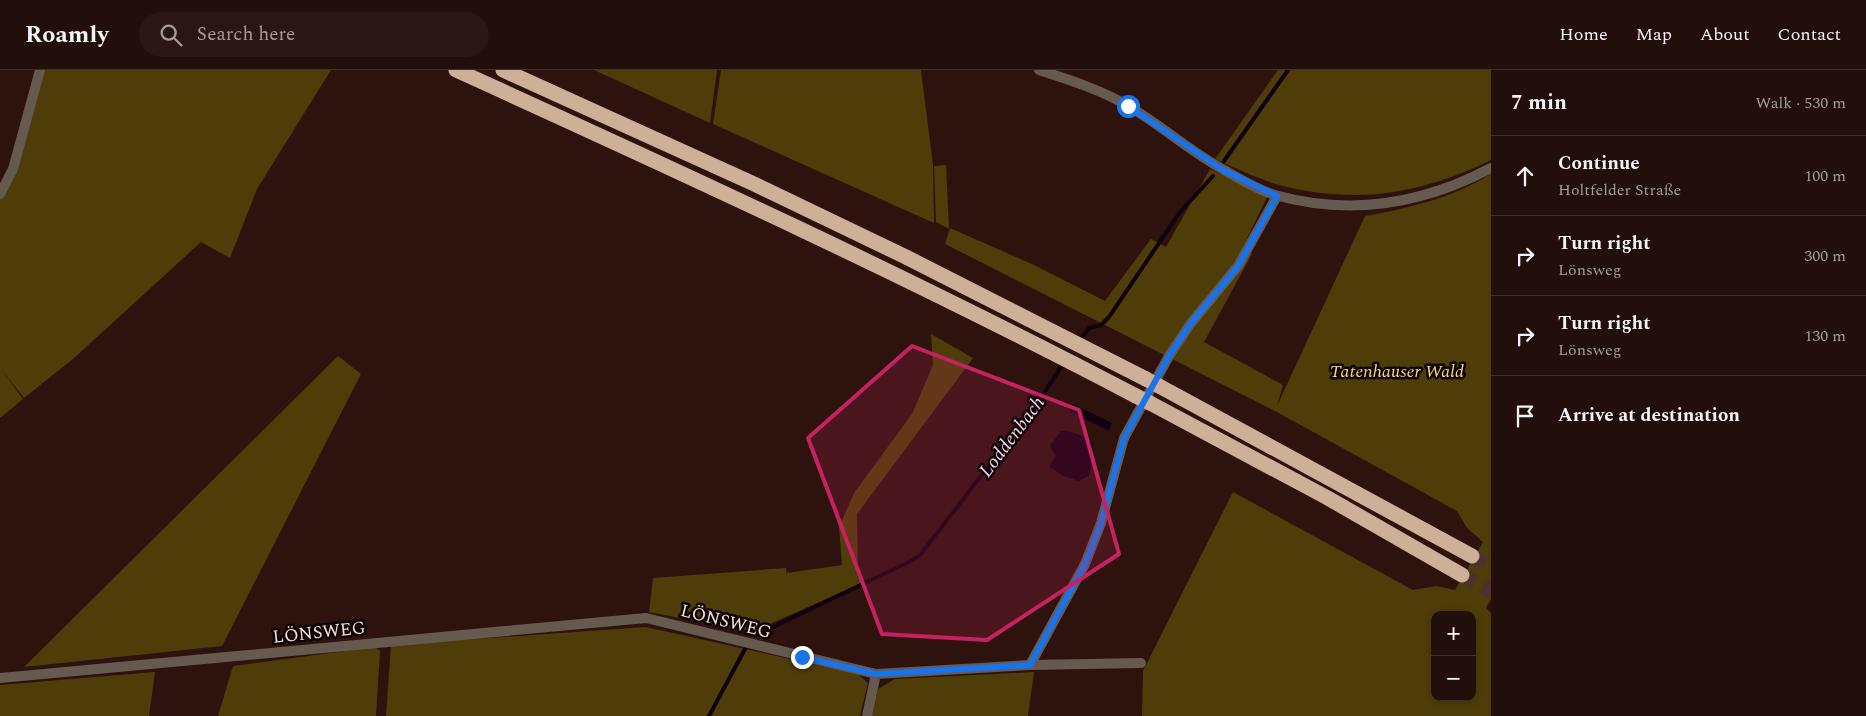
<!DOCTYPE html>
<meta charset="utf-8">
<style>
body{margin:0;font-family:Spectral,serif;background:#2a1713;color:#f1f3f6}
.controls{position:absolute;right:15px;bottom:15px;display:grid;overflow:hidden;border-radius:10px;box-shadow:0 2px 8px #0003}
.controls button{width:45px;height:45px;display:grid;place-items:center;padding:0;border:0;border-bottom:1px solid #3f2e2b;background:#220e0a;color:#f1f3f6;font:25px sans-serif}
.stop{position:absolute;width:15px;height:15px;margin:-11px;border:4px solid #1a73e8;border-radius:50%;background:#fff}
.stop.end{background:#1a73e8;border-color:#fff;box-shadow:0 1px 5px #0008}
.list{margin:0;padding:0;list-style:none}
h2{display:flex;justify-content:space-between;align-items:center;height:65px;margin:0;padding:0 20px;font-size:21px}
h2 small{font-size:16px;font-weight:400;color:#a29c9c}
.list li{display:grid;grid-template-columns:32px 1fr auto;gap:15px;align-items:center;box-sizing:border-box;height:80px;padding:0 20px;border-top:1px solid #3f2e2b}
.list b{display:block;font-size:19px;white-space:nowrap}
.list p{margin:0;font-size:16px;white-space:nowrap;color:#a29c9c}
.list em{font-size:16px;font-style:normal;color:#a29c9c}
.icon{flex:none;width:28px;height:28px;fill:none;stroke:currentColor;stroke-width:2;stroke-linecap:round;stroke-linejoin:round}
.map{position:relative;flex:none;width:1491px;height:646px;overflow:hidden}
header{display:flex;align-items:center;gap:30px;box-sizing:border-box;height:70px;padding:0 25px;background:#220e0a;border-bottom:1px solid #3f2e2b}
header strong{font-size:24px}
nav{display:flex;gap:28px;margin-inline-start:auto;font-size:18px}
.search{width:350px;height:45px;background:#2a1713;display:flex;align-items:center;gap:12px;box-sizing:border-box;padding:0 18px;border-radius:28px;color:#a29c9c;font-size:19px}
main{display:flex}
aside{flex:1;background:#220e0a}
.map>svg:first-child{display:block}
.green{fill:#4e3d08;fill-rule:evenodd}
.water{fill:#120010}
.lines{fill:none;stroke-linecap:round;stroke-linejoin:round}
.stream{stroke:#120010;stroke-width:4}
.motorway-tunnel{stroke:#4c312c;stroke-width:15;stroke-dasharray:15 8;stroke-linecap:butt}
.minor{stroke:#655950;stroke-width:10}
.motorway{stroke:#ceb098;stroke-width:15}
.motorway-bridge{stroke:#ceb098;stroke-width:15}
.route{stroke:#1a73e8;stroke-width:6}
.marked{fill:#c52261;fill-opacity:0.2;stroke:#c52261;stroke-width:4;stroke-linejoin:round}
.labels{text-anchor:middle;stroke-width:5;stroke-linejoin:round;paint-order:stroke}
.park-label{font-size:18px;font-style:italic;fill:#fbd77b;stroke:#0e0403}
.street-label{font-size:18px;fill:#f5e0dc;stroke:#0e0403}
.water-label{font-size:19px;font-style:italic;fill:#fbd4f3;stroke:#0e0403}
</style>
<header>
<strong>Roamly</strong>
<div class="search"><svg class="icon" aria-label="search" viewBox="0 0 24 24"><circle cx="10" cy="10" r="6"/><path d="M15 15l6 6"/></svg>Search here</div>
<nav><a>Home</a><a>Map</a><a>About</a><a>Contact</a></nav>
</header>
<main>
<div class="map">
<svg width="1491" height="646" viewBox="0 0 1491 646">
<rect width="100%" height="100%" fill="#2e120d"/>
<path class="green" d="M42,0H331L257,119L230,188L201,172L73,289L24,328L1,299L23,329L0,348V128Z
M594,0H717L710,53Z
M721,0H921L933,95L934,153L713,54Z
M1278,0H1491V90C1422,124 1355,135 1279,115C1258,109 1236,98 1215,89Z
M946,95L949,159L936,152L934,96Z
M1210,99L1267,127L1241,181L1252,184L1204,272L1283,315L1277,336L1365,146C1410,138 1452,128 1491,104V529L1486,538L1491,543V646H1142L1143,601L1233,422L1413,520L1436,516L1455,520L1483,472L1467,458L1457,441L1275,341L945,174L950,158L1034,195L1105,231L1151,169L1166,177ZM1435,545H1472V627H1435Z
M931,264L973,288L857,444L858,506L862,513L752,562L649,542L653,508L786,498L787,508V503L842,495L839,457L854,423L912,344L933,295Z
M338,286L361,304L222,576L24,597Z
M646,557L858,604L868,613L860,646H386L391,575Z
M375,577L380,581L376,646H218L233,596Z
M155,602L149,646H0V615Z
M1034,602L1028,646H872L878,619L895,609Z"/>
<path class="water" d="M1073,334L1112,353L1109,361L1069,341Z
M1061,361C1073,361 1084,365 1093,374L1090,405L1079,411L1063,406L1049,396L1056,386L1050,376Z"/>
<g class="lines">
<path class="stream" d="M1224,91L1288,0
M1080,270L1089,258L1101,255L1109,247L1180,142L1213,106
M756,565L913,490L921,484L1043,325L1064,292
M709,646L745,579"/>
<path class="motorway-tunnel" d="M1472,486L1491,497
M1462,505L1491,521"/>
<path class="minor" d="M1039,0C1070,10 1102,20 1130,37C1162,56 1191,82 1224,100C1240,109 1258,120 1275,125C1350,146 1423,134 1491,98
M0,124L13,99L40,0
M1030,595L1085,494L1101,453L1124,368L1169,286L1191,253L1238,196L1277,126
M0,608L646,548L876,604L1030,595L1141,593
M867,646L876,604"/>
<path class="motorway" d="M456,0C685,104 913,209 1136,326
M503,0L752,113L906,187L1146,309
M1159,316L1472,486
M1150,333L1326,427L1462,505"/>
<path class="motorway-bridge" d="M1146,309L1159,316
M1136,326L1150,333"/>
</g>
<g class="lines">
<path class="route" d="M802,587L876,604L1030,595L1085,494L1101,453L1124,368L1169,286L1191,253L1238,196L1277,126L1223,100L1128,36"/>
</g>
<path class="marked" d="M912,276L1079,340L1119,484L987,570L882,564L808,368Z"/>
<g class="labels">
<g class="park-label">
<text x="1397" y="307">Tatenhauser Wald</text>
</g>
<g class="street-label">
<text transform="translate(726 551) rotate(14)" y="6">LÖNSWEG</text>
<text transform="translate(319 562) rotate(-6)" y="6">LÖNSWEG</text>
</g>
<g class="water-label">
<text transform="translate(1011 366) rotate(-53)" y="7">Loddenbach</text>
</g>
</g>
</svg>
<div class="controls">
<button>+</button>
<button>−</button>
</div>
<div class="stop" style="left:1128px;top:36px"></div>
<div class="stop end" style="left:802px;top:587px"></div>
</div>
<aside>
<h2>7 min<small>Walk · 530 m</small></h2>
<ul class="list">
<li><svg class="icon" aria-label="ahead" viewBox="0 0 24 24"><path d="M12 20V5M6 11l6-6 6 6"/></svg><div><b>Continue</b><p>Holtfelder Straße</p></div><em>100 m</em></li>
<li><svg class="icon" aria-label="right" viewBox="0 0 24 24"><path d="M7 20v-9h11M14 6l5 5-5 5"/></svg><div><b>Turn right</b><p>Lönsweg</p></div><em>300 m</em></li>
<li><svg class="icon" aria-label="right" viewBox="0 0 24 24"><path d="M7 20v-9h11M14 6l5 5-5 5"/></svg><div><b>Turn right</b><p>Lönsweg</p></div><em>130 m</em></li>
<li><svg class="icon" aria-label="arrive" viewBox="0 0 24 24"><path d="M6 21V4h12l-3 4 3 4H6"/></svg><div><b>Arrive at destination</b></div></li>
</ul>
</aside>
</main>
